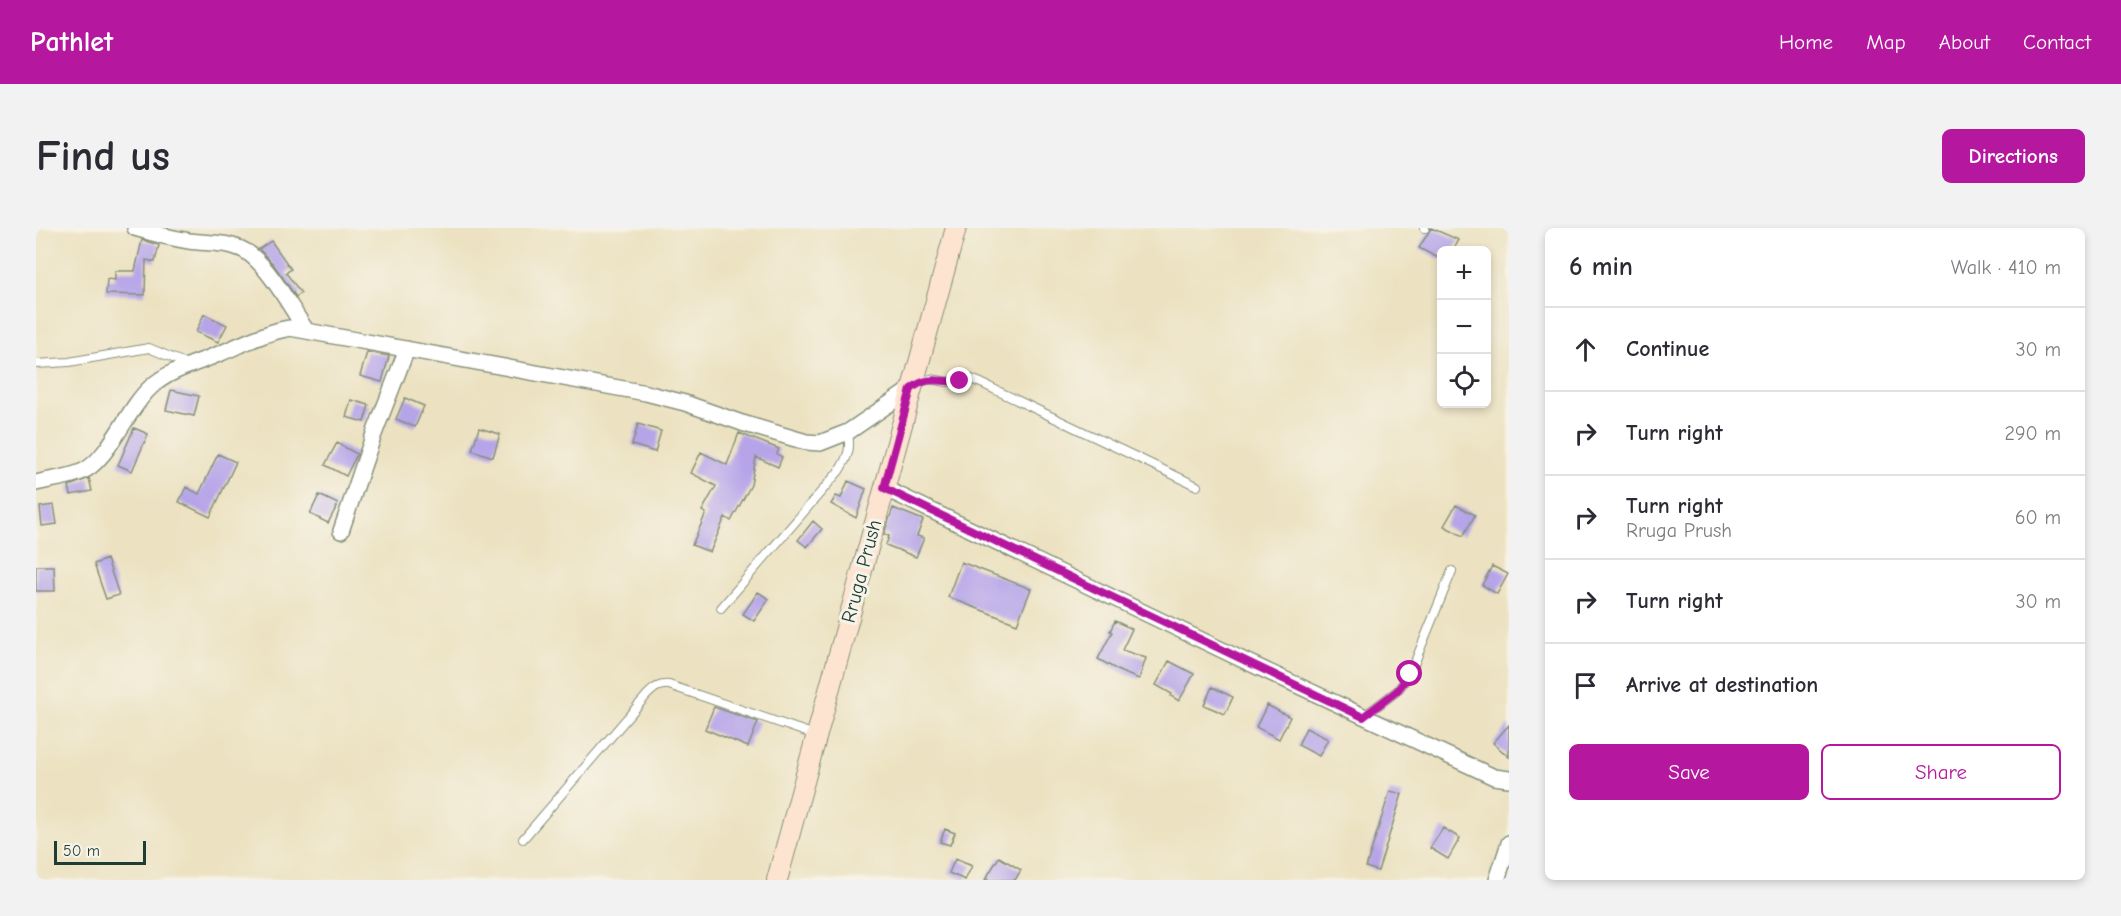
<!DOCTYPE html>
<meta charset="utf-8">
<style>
body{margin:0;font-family:"Comic Neue",sans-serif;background:#f2f2f3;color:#2b2b33}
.controls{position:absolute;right:18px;top:18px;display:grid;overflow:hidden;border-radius:9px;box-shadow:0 3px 9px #0003}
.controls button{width:54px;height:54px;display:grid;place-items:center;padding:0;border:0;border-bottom:2px solid #e1e1e2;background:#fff;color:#2b2b33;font:30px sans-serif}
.scale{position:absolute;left:18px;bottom:15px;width:92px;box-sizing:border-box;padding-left:6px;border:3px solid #1f3d34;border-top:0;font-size:16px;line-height:21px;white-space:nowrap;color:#1f3d34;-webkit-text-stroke:4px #f7f3e8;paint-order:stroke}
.stop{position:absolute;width:18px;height:18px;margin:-14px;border:4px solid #b5179e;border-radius:50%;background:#fff}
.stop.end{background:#b5179e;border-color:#fff;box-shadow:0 2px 6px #0008}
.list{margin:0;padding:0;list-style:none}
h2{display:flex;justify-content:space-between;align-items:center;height:78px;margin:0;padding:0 24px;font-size:26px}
h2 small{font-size:20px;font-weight:400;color:#7c7c81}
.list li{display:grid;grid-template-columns:39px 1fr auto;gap:18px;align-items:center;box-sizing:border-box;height:84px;padding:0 24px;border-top:2px solid #e1e1e2}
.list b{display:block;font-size:22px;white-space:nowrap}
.list p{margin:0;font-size:20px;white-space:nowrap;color:#7c7c81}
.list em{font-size:20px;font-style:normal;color:#7c7c81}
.actions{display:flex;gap:12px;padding:18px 24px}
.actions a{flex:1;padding:14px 0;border:2px solid #b5179e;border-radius:9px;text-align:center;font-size:21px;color:#b5179e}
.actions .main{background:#b5179e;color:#fff}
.icon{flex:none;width:33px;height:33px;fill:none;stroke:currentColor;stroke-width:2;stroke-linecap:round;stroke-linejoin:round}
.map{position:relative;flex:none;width:1473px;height:652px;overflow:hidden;border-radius:9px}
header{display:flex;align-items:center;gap:36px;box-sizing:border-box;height:84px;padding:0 30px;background:#b5179e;color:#fff}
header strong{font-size:28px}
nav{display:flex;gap:33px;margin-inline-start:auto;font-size:21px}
.intro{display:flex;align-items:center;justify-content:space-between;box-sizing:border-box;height:144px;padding:0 36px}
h1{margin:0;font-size:42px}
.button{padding:15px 27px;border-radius:9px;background:#b5179e;color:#fff;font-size:21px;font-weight:700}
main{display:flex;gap:36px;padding:0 36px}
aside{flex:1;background:#fff;border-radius:9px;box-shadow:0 3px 9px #0003}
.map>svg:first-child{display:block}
.building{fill:#b6a4e9}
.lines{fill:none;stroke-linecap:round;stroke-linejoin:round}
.lane-casing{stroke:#86907a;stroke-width:10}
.street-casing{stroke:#86907a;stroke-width:18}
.secondary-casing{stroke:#86907a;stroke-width:22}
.lane{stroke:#fff;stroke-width:8}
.street{stroke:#fff;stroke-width:15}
.secondary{stroke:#fde4d1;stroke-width:20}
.route{stroke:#b5179e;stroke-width:8}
.labels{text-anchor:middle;stroke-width:6;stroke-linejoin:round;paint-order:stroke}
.street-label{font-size:20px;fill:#1f3d34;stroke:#f7f3e8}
</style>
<header>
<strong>Pathlet</strong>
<nav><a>Home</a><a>Map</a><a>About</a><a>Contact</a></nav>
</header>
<div class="intro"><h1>Find us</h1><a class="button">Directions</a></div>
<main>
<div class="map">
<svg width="1473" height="652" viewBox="0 0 1473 652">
<rect width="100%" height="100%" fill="#f7f3e8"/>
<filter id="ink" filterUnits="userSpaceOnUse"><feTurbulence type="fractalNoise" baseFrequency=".0167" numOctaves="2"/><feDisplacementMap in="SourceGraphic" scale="12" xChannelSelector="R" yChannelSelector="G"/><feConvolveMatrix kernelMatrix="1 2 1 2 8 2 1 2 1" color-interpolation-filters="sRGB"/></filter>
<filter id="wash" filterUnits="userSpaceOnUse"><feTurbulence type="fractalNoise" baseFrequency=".008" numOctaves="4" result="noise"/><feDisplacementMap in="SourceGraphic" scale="24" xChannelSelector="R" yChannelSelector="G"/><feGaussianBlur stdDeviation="1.35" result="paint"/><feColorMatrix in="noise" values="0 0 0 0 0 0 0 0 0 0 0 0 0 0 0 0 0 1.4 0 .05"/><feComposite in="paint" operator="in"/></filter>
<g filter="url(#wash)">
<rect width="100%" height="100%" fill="#ece2c1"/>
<g id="blocks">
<path class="building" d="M1395,0L1423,12L1417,22H1406V32L1383,20Z
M106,12L123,17L119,34L110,32L109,67L70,66L71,51L79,52V43H99Z
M235,13L255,41L250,45L265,65L260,69L238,37L223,21Z
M168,86L191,97L182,114L160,104Z
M331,124L353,128L346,154L324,148Z
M135,162L163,168L158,188L130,182Z
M369,170L388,178L379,199L360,191Z
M315,172L333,177L328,194L310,189Z
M602,196L625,203L619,224L596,217Z
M98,200L112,206L96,243L82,237Z
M443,200L464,206L457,229L436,222Z
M703,205L743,221L741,226L746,229L742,239L720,229L715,257L695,293L689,289L674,324L656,317L670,285L666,283L680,258L655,245L665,224L691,237Z
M301,215L321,226L310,248L289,237Z
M182,226L200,234L174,289L143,274L150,259L163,266Z
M53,250L56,263L35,267L33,258Z
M812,253L830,261L820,290L795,276L800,268L805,270Z
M283,267L302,276L292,295L274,286Z
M18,277L21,296L6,298L4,279Z
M1420,277L1439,287L1427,308L1408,298Z
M857,280L887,292L881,308L888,310L880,329L850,317L853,308L848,306Z
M777,293L786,301L771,319L762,312Z
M71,331L83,367L70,371L58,336Z
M925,334L995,361L981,396L912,369Z
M0,338H18L19,363H0Z
M1456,338L1472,346L1461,366L1446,357Z
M722,364L733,371L718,393L707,386Z
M1079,393L1096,401L1086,422L1110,430L1103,451L1085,444L1062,431L1076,404L1074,403Z
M1133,433L1158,446L1143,473L1135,468L1136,466L1120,457Z
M1176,459L1197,469L1189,486L1168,477Z
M1231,477L1254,489L1243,511L1220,499Z
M678,479L722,494L712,519L669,501Z
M1473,497V529L1457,515Z
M1270,500L1292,511L1283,528L1262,517Z
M1354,563L1366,566L1342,643L1330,639Z
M1407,600L1424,610L1412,631L1394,620Z
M909,601L919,605L914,617L904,614Z
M963,629L985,642L979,652H949Z
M919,631L936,638L929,652L913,645Z"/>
</g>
</g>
<g filter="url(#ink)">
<use href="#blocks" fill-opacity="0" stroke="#86907a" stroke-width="1.5"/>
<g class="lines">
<g class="lane-casing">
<path id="lane" d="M1388,0H1389
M0,136L33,134L113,120L151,136
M880,157L887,153L895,151L911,154L935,151L945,155L1161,258
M685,380L803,243C812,229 815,221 812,204
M1328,488L1361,463L1374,446L1416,343
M487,611L611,467C618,460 623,456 633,457L779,507"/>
</g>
<g class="street-casing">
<path id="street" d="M99,0C116,5 135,10 153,13C174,16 198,13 215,27C237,45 254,79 270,102
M0,255C15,251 31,250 45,244C72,234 91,180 115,159C135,141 160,136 185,125C207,116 230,104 254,100L610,165L649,175L706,195L770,214L784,215L812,204L875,161
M848,260L1207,432L1458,549L1473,551
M305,303L338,206L371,121
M1461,652L1473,615"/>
</g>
<g class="secondary-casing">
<path id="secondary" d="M741,652L920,0"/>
</g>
<use href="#lane" class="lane"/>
<use href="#street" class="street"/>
<use href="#secondary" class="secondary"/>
</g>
</g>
<g class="lines" filter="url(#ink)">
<path class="route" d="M924,153C902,155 895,146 875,161L848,260L1327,489L1361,463L1374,446"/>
</g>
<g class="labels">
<g class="street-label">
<text transform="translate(825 343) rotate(-75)" y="7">Rruga Prush</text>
</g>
</g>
</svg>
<div class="controls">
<button>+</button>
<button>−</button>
<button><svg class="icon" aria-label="locate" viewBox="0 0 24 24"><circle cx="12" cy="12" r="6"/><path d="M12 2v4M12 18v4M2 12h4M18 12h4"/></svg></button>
</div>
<div class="scale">50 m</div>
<div class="stop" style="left:1374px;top:446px"></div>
<div class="stop end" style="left:924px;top:153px"></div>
</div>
<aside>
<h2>6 min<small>Walk · 410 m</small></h2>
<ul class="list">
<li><svg class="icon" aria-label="ahead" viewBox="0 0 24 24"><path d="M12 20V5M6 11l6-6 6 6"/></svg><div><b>Continue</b></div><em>30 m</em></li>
<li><svg class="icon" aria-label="right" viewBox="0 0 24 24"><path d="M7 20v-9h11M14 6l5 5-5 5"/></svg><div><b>Turn right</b></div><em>290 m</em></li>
<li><svg class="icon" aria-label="right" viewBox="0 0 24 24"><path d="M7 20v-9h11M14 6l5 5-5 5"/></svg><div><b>Turn right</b><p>Rruga Prush</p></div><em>60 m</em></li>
<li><svg class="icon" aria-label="right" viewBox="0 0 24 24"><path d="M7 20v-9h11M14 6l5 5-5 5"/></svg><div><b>Turn right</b></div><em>30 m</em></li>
<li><svg class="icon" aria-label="arrive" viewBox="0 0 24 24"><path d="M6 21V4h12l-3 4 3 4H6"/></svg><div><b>Arrive at destination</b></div></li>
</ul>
<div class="actions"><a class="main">Save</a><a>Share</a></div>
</aside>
</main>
